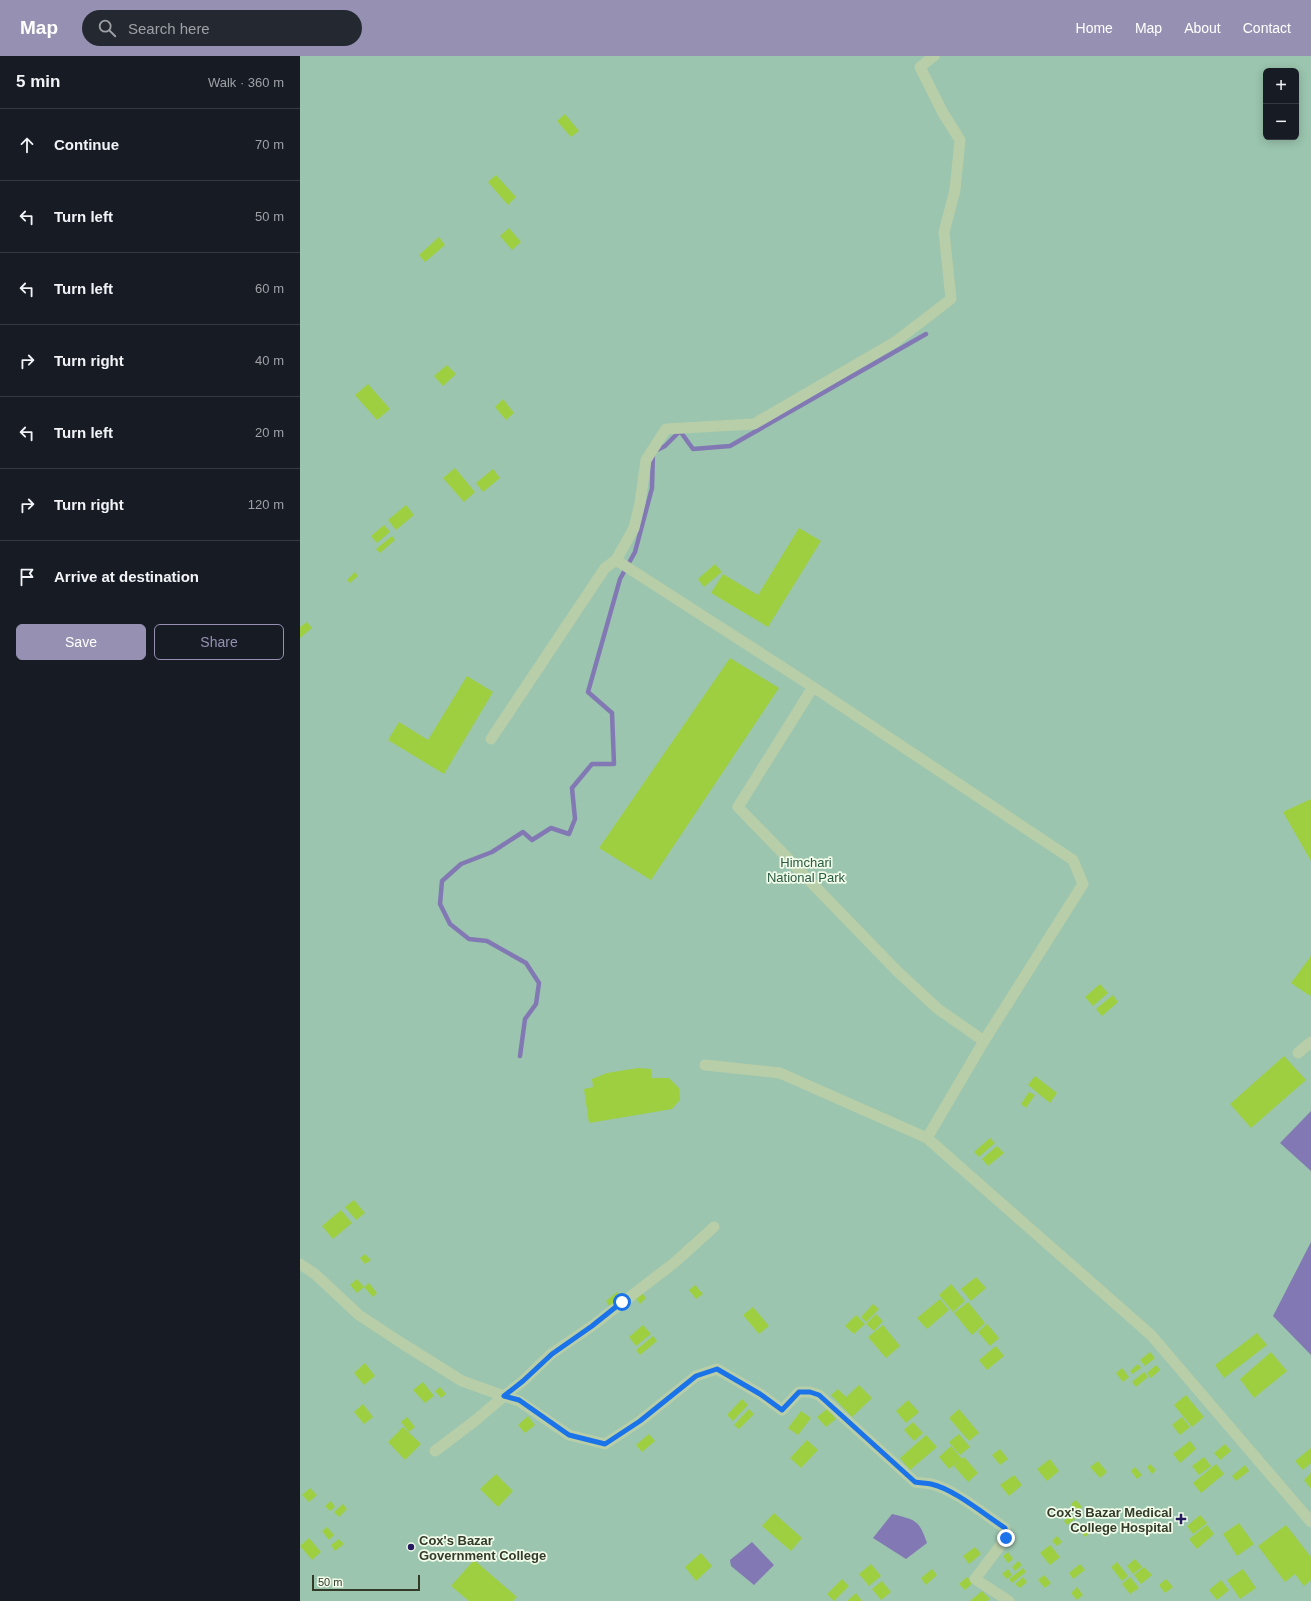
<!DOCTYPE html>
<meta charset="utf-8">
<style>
body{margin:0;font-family:Arial,sans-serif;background:#242831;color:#f1f3f6}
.controls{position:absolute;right:12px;top:12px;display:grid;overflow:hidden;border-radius:6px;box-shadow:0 2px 10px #0003}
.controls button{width:36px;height:36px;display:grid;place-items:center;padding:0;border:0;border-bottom:1px solid #363941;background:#171b24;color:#f1f3f6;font:20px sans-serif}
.scale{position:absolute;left:12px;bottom:10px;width:108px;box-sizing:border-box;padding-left:4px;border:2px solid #333a28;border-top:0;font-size:11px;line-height:14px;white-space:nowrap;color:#333a28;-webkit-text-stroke:3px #f0fbea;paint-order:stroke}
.stop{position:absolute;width:12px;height:12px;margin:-9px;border:3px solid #1a73e8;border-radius:50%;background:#fff}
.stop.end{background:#1a73e8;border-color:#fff;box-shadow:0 1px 4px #0008}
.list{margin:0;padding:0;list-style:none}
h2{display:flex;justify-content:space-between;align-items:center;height:52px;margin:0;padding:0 16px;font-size:17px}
h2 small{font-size:13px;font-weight:400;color:#9ea1a6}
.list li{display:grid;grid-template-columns:26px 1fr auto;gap:12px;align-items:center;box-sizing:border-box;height:72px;padding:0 16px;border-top:1px solid #363941}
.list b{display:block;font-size:15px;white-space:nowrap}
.list em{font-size:13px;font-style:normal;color:#9ea1a6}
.actions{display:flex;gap:8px;padding:12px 16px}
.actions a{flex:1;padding:9px 0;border:1px solid #9691b2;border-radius:6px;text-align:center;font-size:14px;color:#9691b2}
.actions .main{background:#9691b2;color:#fff}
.icon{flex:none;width:22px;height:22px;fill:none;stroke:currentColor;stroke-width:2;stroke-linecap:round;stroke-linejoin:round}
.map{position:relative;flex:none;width:1011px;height:1545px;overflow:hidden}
header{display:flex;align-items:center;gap:24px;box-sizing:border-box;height:56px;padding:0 20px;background:#9691b2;color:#fff}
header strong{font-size:19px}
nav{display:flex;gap:22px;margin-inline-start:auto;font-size:14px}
.search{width:280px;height:36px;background:#242831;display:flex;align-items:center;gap:10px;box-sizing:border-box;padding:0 14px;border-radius:22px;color:#9ea1a6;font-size:15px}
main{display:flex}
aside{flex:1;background:#171b24}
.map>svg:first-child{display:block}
.green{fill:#9bc5ae;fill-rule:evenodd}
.water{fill:#8279b4}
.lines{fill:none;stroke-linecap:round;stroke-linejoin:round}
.stream{stroke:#8279b4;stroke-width:4.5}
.building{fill:#9ecf40}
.street{stroke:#b8cea8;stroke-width:11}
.route{stroke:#1a73e8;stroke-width:5}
.poi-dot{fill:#261a5f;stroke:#f0fbea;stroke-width:1.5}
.labels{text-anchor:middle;stroke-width:3.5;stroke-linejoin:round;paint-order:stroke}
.park-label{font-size:13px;fill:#2a5a41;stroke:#f0fbea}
.poi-label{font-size:13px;font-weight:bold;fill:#333a28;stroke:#f0fbea;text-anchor:end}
</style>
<header>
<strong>Map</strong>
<div class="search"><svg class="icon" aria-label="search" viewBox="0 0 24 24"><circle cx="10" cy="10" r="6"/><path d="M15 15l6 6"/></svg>Search here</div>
<nav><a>Home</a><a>Map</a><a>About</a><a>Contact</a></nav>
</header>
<main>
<aside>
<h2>5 min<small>Walk · 360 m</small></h2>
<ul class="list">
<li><svg class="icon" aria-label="ahead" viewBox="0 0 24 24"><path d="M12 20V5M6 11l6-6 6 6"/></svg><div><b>Continue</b></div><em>70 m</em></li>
<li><svg class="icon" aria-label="left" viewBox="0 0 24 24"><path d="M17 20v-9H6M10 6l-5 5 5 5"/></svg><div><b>Turn left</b></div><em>50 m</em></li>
<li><svg class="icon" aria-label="left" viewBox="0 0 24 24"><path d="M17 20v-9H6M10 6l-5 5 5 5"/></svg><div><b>Turn left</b></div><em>60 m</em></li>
<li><svg class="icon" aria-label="right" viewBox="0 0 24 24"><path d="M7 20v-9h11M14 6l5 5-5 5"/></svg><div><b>Turn right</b></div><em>40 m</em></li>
<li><svg class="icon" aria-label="left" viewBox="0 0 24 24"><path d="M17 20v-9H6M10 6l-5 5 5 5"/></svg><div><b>Turn left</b></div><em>20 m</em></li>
<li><svg class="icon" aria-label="right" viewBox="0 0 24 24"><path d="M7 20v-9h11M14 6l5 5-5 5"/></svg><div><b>Turn right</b></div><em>120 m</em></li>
<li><svg class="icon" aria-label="arrive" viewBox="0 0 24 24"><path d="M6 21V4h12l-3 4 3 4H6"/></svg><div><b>Arrive at destination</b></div></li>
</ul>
<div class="actions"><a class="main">Save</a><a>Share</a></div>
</aside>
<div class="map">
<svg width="1011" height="1545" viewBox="0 0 1011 1545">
<rect width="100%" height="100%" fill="#e6f4dd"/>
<path class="green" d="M0,0H1011V1545H0ZM966,15H996V81H966Z"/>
<path class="water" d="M1011,1055V1115L980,1087Z
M1011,1186V1299L973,1260Z
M592,1458C615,1464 619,1463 627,1487L606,1503L573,1482Z
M452,1486L474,1509L454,1529L431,1510L430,1504Z"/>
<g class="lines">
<path class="stream" d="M220,1000L225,963L236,948L239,927L226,907L187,885L169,883L150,868L140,848L142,825L161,808L192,796L223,776L232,784L251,772L269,778L275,763L272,732L292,708H314L312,657L288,636L320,523L335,496L352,432L353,396L365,390L380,375L393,393L430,390L626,278"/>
</g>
<path class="building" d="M265,58L279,75L271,81L257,65Z
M196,119L216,141L208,149L188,126Z
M209,172L221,186L212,194L200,180Z
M139,181L145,189L125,206L119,199Z
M147,309L156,318L143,330L134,320Z
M68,328L90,353L77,364L55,339Z
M203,343L214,357L206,364L195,351Z
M155,412L175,436L164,446L143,422Z
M193,413L200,422L183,436L176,427Z
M106,449L114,459L96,474L88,464Z
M84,469L90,476L77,487L71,480Z
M499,472L521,485L468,571L411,537L423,518L458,539Z
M92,480L95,484L80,497L76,493Z
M415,508L422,516L404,531L398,523Z
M55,516L58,520L50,527L47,524Z
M7,566L12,572L0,582V571Z
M430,602L479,632L351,824L299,792Z
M167,620L193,636L144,718L88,684L99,666L128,684Z
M1011,743V805L983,756Z
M1011,900V938L1010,940L991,927Z
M800,928L808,937L793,950L785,941Z
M813,939L818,946L802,960L796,953Z
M984,1000L1006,1024L951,1072L930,1048Z
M338,1012L351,1013L352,1022H369L379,1032L380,1044L372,1053L289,1067L284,1033L293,1031L292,1023L307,1017Z
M735,1020L757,1037L750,1047L728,1029Z
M729,1036L735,1039L726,1052L721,1048Z
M690,1082L695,1087L679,1101L674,1096Z
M697,1090L704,1097L688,1110L682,1103Z
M54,1144L65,1157L56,1164L45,1151Z
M41,1154L52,1167L33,1183L22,1170Z
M65,1198L71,1204L65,1208L60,1202Z
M676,1221L686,1232L671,1245L661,1233Z
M57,1223L64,1231L57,1237L50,1229Z
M69,1227L77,1237L73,1241L64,1231Z
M651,1228L665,1245L653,1256L639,1239Z
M395,1229L403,1238L396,1243L389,1234Z
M340,1235L346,1242L340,1248L334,1240Z
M317,1236L322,1242L310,1251L306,1245Z
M640,1243L649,1254L627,1273L617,1262Z
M668,1246L685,1267L672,1279L654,1257Z
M573,1248L579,1253L566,1266L561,1261Z
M453,1251L469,1270L459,1278L443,1259Z
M576,1258L583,1265L574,1275L566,1268Z
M556,1259L565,1268L554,1278L545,1270Z
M687,1268L699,1282L690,1290L678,1276Z
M343,1269L351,1278L336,1290L329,1281Z
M583,1269L600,1290L586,1302L568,1281Z
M957,1277L967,1289L924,1322L915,1309Z
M353,1280L357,1285L340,1299L336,1294Z
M696,1290L704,1300L687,1314L679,1304Z
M850,1296L855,1302L845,1310L840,1304Z
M971,1296L987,1315L954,1342L940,1323Z
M65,1307L75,1320L64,1329L54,1317Z
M838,1308L841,1312L832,1318L830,1315Z
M856,1309L860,1314L851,1322L847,1317Z
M822,1312L829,1321L823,1326L816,1317Z
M844,1316L848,1321L836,1331L832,1326Z
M123,1326L134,1340L125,1347L113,1334Z
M559,1329L572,1342L552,1361L531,1339L538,1333L546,1341Z
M140,1331L146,1338L141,1342L135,1335Z
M886,1339L904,1361L892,1371L874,1349Z
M442,1343L448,1349L433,1365L427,1359Z
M608,1344L619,1356L606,1367L596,1355Z
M63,1348L73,1361L64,1368L54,1356Z
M528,1352L536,1363L526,1371L517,1361Z
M449,1353L454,1358L439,1373L434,1369Z
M659,1353L679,1377L669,1385L649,1362Z
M501,1355L511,1362L498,1379L488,1372Z
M228,1360L235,1369L225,1377L218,1369Z
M107,1361L115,1371L109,1376L101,1366Z
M882,1361L890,1371L880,1379L872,1369Z
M613,1366L623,1377L614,1385L604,1374Z
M103,1371L121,1388L105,1404L88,1386Z
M349,1378L355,1385L342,1396L336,1389Z
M659,1378L670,1391L660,1399L649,1386Z
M626,1379L637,1391L610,1414L600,1402Z
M507,1384L518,1394L501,1412L490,1402Z
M890,1385L896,1393L880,1407L873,1398Z
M925,1388L931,1395L920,1404L914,1397Z
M651,1390L662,1403L649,1413L639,1401Z
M1011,1392V1407L1003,1414L995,1405Z
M700,1393L708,1403L700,1409L692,1399Z
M664,1401L678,1417L668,1426L654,1410Z
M904,1401L911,1410L899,1419L892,1410Z
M750,1403L759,1415L747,1425L737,1413Z
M798,1405L807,1416L800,1422L790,1411Z
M850,1408L856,1414L852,1418L847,1411Z
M916,1408L924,1418L901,1437L893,1427Z
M945,1409L949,1415L936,1425L932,1420Z
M835,1411L842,1419L837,1423L831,1415Z
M1011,1417V1433L1004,1424Z
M196,1418L213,1435L198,1451L180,1433Z
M714,1419L722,1429L709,1440L700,1429Z
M10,1432L17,1439L9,1446L2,1439Z
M776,1444L782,1451L777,1455L771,1448Z
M31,1445L35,1451L30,1455L25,1450Z
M43,1448L47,1453L39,1461L34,1456Z
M474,1457L502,1482L491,1495L462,1470Z
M771,1458L775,1463L767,1469L764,1465Z
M900,1459L907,1467L893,1478L887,1470Z
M939,1467L954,1488L937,1500L923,1478Z
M784,1468L791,1476L785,1481L779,1473Z
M907,1469L914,1478L897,1493L889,1483Z
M986,1469L1011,1501V1524L1004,1530L995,1518L985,1526L958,1490Z
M27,1471L34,1479L29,1484L22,1475Z
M757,1480L762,1486L757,1490L752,1485Z
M9,1482L21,1496L12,1504L0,1490Z
M39,1483L44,1488L35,1495L31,1489Z
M750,1489L760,1501L750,1509L740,1497Z
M675,1491L681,1498L669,1508L663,1500Z
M708,1496L713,1503L708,1507L703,1500Z
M401,1497L412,1510L396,1525L385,1511Z
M835,1503L842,1511L833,1518L827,1510Z
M174,1504L217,1541L213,1545H169L151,1530Z
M718,1505L722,1509L715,1515L712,1511Z
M817,1506L828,1520L822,1525L811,1511Z
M571,1508L581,1520L569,1530L559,1518Z
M780,1508L785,1514L773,1523L769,1517Z
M844,1511L852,1519L841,1528L834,1519Z
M723,1512L726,1516L712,1527L709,1523Z
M632,1513L637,1519L626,1529L621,1522Z
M708,1513L712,1519L707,1523L702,1518Z
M943,1513L956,1532L940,1543L927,1524Z
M744,1519L751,1527L745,1532L738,1524Z
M667,1521L673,1527L665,1534L659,1528Z
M723,1521L727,1526L720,1532L715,1528Z
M830,1521L839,1532L830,1538L822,1528Z
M542,1523L549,1530L534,1545L527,1538Z
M866,1523L873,1531L865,1537L859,1529Z
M921,1524L929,1534L917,1544L909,1534Z
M582,1525L591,1536L581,1544L572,1533Z
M777,1531L783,1539L777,1544L771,1537Z
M682,1535L690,1543L687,1545H670Z
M556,1537L562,1545H547Z"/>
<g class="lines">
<path class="street" d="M316,504L513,631L773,804L783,828L684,985L627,1082L851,1279L1011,1466
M513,631L438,751L597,915L638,953L684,985
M191,683L305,512L316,504L334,472L340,447L346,404L366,373L454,368L595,286L651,243L644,176L655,134L660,84L643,57L620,11L634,0
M998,997L1011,986
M405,1009L480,1017L627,1082
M0,1208L15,1218L59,1259L103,1288L162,1325L204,1340L223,1325L251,1298L292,1270L374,1207L414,1171
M135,1395L176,1364L204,1340L219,1345L269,1379L305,1388L340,1365L396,1320L417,1313L460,1338L482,1354L499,1336H510L519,1339L615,1426C620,1427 626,1427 631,1428C654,1433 685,1459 705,1472L706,1482L675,1523L709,1545"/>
</g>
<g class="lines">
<path class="route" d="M322,1246L292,1270L252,1298L223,1325L204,1340L219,1344L269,1379L305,1388L340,1365L396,1320L417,1313L460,1338L482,1354L499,1336H510L519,1339L615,1426C620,1427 626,1427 631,1428C654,1433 685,1459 705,1472L706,1482"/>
</g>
<g class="poi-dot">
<path d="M879 1457h4v4h4v4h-4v4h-4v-4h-4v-4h4z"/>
<circle cx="111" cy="1491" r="4"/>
</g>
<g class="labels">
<g class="park-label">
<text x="506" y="811">Himchari<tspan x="506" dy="15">National Park</tspan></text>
</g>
<g class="poi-label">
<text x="872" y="1461">Cox's Bazar Medical<tspan x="872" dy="15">College Hospital</tspan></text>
<text x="119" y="1489" text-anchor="start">Cox's Bazar<tspan x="119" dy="15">Government College</tspan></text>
</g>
</g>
</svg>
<div class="controls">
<button>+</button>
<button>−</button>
</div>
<div class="scale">50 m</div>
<div class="stop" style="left:322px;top:1246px"></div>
<div class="stop end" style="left:706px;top:1482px"></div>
</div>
</main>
